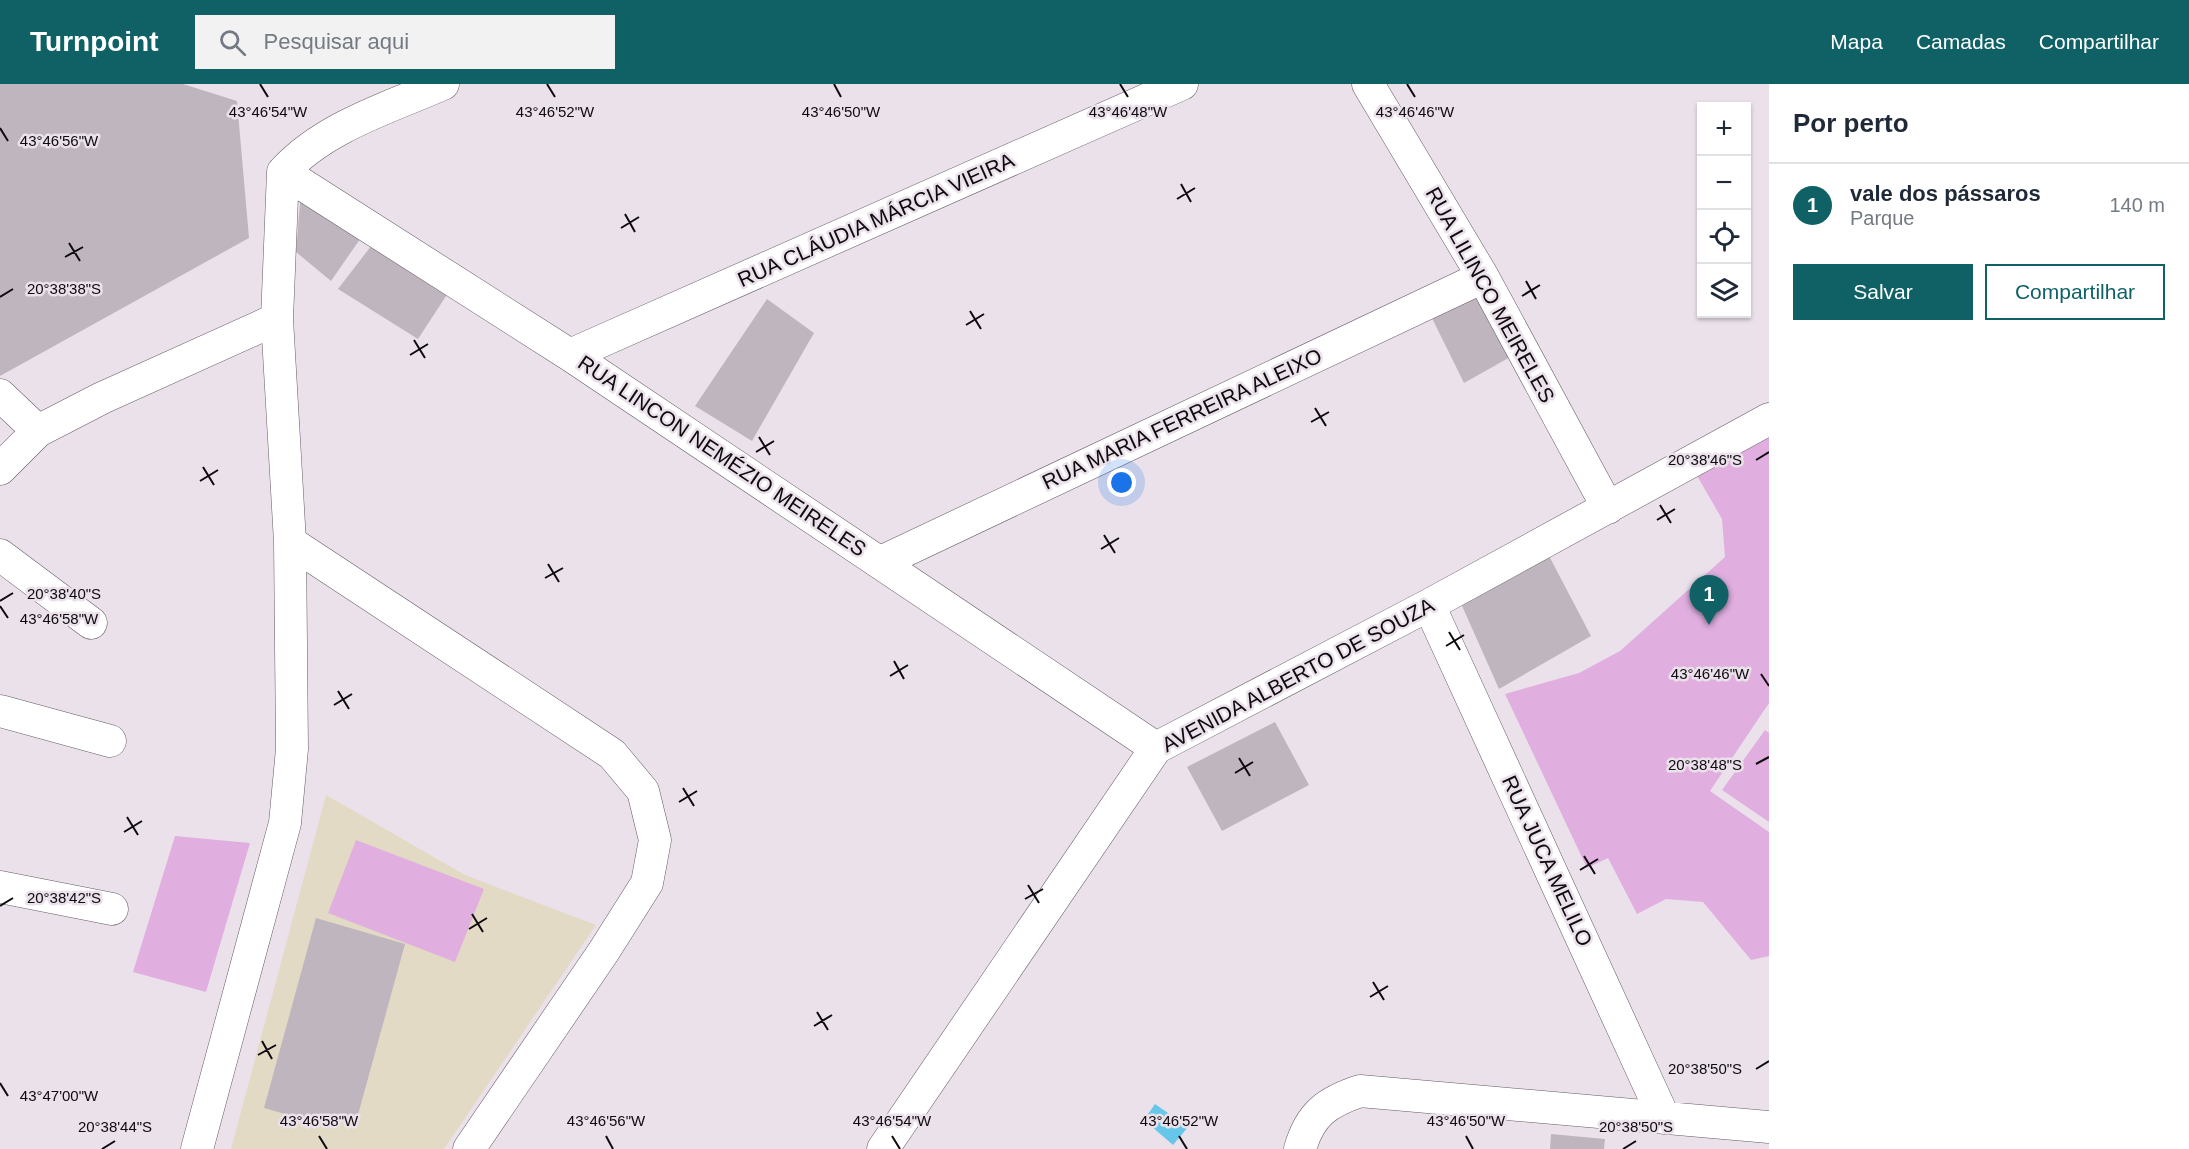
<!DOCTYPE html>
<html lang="pt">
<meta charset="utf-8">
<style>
body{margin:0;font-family:Helvetica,sans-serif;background:#f2f2f3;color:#1f2937}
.controls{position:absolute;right:18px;top:18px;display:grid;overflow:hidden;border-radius:0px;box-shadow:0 2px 4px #0004}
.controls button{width:54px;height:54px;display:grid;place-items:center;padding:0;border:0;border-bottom:2px solid #e0e1e3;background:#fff;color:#1f2937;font:30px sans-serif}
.you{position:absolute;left:1122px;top:399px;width:21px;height:21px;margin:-15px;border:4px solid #fff;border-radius:50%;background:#1a73e8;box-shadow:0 0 0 9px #1a73e833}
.badge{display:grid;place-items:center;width:39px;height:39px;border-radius:50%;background:#106166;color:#fff;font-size:20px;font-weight:700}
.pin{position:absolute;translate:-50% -50px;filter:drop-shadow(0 2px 3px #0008)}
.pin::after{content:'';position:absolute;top:32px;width:21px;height:18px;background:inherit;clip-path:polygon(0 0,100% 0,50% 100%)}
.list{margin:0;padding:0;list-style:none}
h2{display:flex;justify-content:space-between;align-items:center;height:78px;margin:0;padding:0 24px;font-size:26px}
h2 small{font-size:20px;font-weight:400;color:#747a83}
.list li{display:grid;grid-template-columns:39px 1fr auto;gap:18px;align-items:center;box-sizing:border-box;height:84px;padding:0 24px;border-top:2px solid #e0e1e3}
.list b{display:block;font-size:22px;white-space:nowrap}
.list p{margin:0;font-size:20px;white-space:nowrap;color:#747a83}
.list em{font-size:20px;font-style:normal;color:#747a83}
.actions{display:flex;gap:12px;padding:18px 24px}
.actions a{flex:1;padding:14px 0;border:2px solid #106166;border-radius:0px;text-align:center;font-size:21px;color:#106166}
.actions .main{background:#106166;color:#fff}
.icon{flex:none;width:33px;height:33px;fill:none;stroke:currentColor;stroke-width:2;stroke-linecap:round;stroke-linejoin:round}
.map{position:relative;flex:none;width:1769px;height:1065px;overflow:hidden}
header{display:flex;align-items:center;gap:36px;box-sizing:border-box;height:84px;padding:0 30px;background:#106166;color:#fff}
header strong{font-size:28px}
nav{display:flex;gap:33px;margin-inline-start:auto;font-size:21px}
.search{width:420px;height:54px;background:#f2f2f3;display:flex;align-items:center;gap:15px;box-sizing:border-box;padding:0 21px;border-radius:0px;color:#747a83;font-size:22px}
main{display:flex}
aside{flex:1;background:#fff}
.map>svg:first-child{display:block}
.education{fill:#e3dac5}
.green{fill:#e0afe0}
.water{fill:#66c7ea}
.building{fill:#bfb5bf}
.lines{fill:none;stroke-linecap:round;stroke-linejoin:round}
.street-casing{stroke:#645b64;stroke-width:33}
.street{stroke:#fff;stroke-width:32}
.ticks{fill:none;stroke:#0e0a0e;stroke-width:2}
.labels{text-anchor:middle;stroke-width:5;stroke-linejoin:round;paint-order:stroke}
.street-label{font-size:21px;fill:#0e0a0e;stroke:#ebe1eb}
.ticks-label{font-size:15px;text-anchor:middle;fill:#0e0a0e;stroke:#ebe1eb;stroke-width:5;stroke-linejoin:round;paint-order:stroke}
</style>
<header>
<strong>Turnpoint</strong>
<div class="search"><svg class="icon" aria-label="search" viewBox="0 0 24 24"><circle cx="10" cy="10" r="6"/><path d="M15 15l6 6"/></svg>Pesquisar aqui</div>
<nav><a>Mapa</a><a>Camadas</a><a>Compartilhar</a></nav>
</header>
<main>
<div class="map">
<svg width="1769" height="1065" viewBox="0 0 1769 1065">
<rect width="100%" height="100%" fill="#ebe1eb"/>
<path class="education" d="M326,711L465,791L596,841L444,1065H231Z"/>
<path class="green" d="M1769,350V619L1710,707L1769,748V872L1751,876L1703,818L1666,815L1637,830L1608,774L1587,784L1505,610L1579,589L1620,567L1725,473L1722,435L1696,390Z
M1765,646L1769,649V738L1722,706Z
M175,752L250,759L206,908L133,888Z
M356,756L484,805L455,878L328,829Z"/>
<path class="water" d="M1155,1020L1188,1043L1173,1061L1144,1036Z"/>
<path class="building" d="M0,0H183L237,17L249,154L0,292Z
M301,107L365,148L331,197L296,168Z
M375,157L450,206L418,255L338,205Z
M1479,203L1512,272L1464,299L1429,228Z
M767,215L814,249L752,357L695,322Z
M1547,468L1591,552L1499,605L1459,515Z
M1275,638L1309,701L1222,747L1187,683Z
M316,834L405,860L356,1038L327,1030L324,1041L264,1024Z
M1551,1050L1605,1055L1604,1065H1550Z"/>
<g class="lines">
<g class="street-casing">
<path id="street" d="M1368,0L1483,193L1608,424
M283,88L570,271L1156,664
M283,88C324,43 388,24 443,0
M570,271L1182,0
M0,311L38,347L102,314L277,235
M0,385L38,347
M290,458L612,670L643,707L655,756L647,799L604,867L469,1065
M0,471L91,539
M881,478L1483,193
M1429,521L1664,1034
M0,627L110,657
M0,803L112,825
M197,1065L285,739L292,665L290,458L277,235L283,88
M883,1065L1156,664L1429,521L1769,335
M1300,1065C1310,1030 1327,1018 1360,1007L1769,1043"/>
</g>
<use href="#street" class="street"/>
</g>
<path class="ticks" d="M260,0L268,13M547,0L555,13M834,0L841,13M1120,0L1128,13M1407,0L1415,13M0,44L8,57M1181,100L1191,118M1177,115L1195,104M625,130L635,148M621,144L639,133M69,159L80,177M65,173L83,163M1526,197L1536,215M1522,212L1540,201M0,213L13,205M970,227L981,245M966,241L984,230M414,256L425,274M410,271L428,260M1315,324L1326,342M1311,338L1329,328M759,353L770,371M756,368L774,357M1756,376L1769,368M203,383L214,401M200,397L218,386M1660,421L1671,439M1657,436L1675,425M1104,451L1115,469M1101,465L1119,454M548,480L559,498M545,494L563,484M0,517L13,509M0,522L8,534M1449,548L1460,566M1446,562L1464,551M894,577L904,595M1761,590L1769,602M890,592L908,581M338,607L349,625M334,621L352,610M1239,674L1250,692M1756,680L1769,673M1235,689L1253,678M683,704L694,722M679,718L697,707M127,733L138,751M124,748L142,737M1584,772L1595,790M1580,786L1598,775M1028,801L1039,819M1025,815L1043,805M0,822L13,814M472,830L483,848M469,845L487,834M1373,898L1384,916M1370,913L1388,902M817,928L828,946M814,942L832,931M262,957L272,975M258,971L276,961M1756,985L1769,977M0,999L8,1012M319,1052L327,1065M606,1052L613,1065M892,1052L900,1065M1179,1052L1187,1065M1466,1052L1473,1065M102,1065L115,1057M1623,1065L1636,1057"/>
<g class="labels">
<g class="street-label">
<text transform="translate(876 136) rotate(-24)" y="7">RUA CLÁUDIA MÁRCIA VIEIRA</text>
<text transform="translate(1490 211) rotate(61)" y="7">RUA LILINCO MEIRELES</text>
<text transform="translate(1182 335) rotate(-25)" y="7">RUA MARIA FERREIRA ALEIXO</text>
<text transform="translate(722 372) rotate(34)" y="7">RUA LINCON NEMÉZIO MEIRELES</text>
<text transform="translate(1298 591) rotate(-28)" y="7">AVENIDA ALBERTO DE SOUZA</text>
<text transform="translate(1547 777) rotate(65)" y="7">RUA JUCA MELILO</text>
</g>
</g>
<g class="ticks-label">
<text x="1415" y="33">43°46'46"W</text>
<text x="268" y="33">43°46'54"W</text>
<text x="555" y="33">43°46'52"W</text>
<text x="841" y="33">43°46'50"W</text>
<text x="1128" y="33">43°46'48"W</text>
<text x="59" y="62">43°46'56"W</text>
<text x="64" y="210">20°38'38"S</text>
<text x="1705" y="381">20°38'46"S</text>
<text x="64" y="515">20°38'40"S</text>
<text x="59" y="540">43°46'58"W</text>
<text x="1710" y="595">43°46'46"W</text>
<text x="1705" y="686">20°38'48"S</text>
<text x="64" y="819">20°38'42"S</text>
<text x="1705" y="990">20°38'50"S</text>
<text x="59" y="1017">43°47'00"W</text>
<text x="319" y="1042">43°46'58"W</text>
<text x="606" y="1042">43°46'56"W</text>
<text x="892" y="1042">43°46'54"W</text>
<text x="1179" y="1042">43°46'52"W</text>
<text x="1466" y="1042">43°46'50"W</text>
<text x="115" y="1048">20°38'44"S</text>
<text x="1636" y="1048">20°38'50"S</text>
</g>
</svg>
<div class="controls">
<button>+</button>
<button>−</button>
<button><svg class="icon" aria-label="locate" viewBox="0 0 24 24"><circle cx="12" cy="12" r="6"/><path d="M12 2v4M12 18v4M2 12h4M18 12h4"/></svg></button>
<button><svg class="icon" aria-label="layers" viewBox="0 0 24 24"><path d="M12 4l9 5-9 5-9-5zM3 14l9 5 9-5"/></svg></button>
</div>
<div class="you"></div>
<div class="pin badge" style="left:1709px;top:541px">1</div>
</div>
<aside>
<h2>Por perto<small></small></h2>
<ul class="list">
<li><span class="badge">1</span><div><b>vale dos pássaros</b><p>Parque</p></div><em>140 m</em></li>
</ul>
<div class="actions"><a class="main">Salvar</a><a>Compartilhar</a></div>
</aside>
</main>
